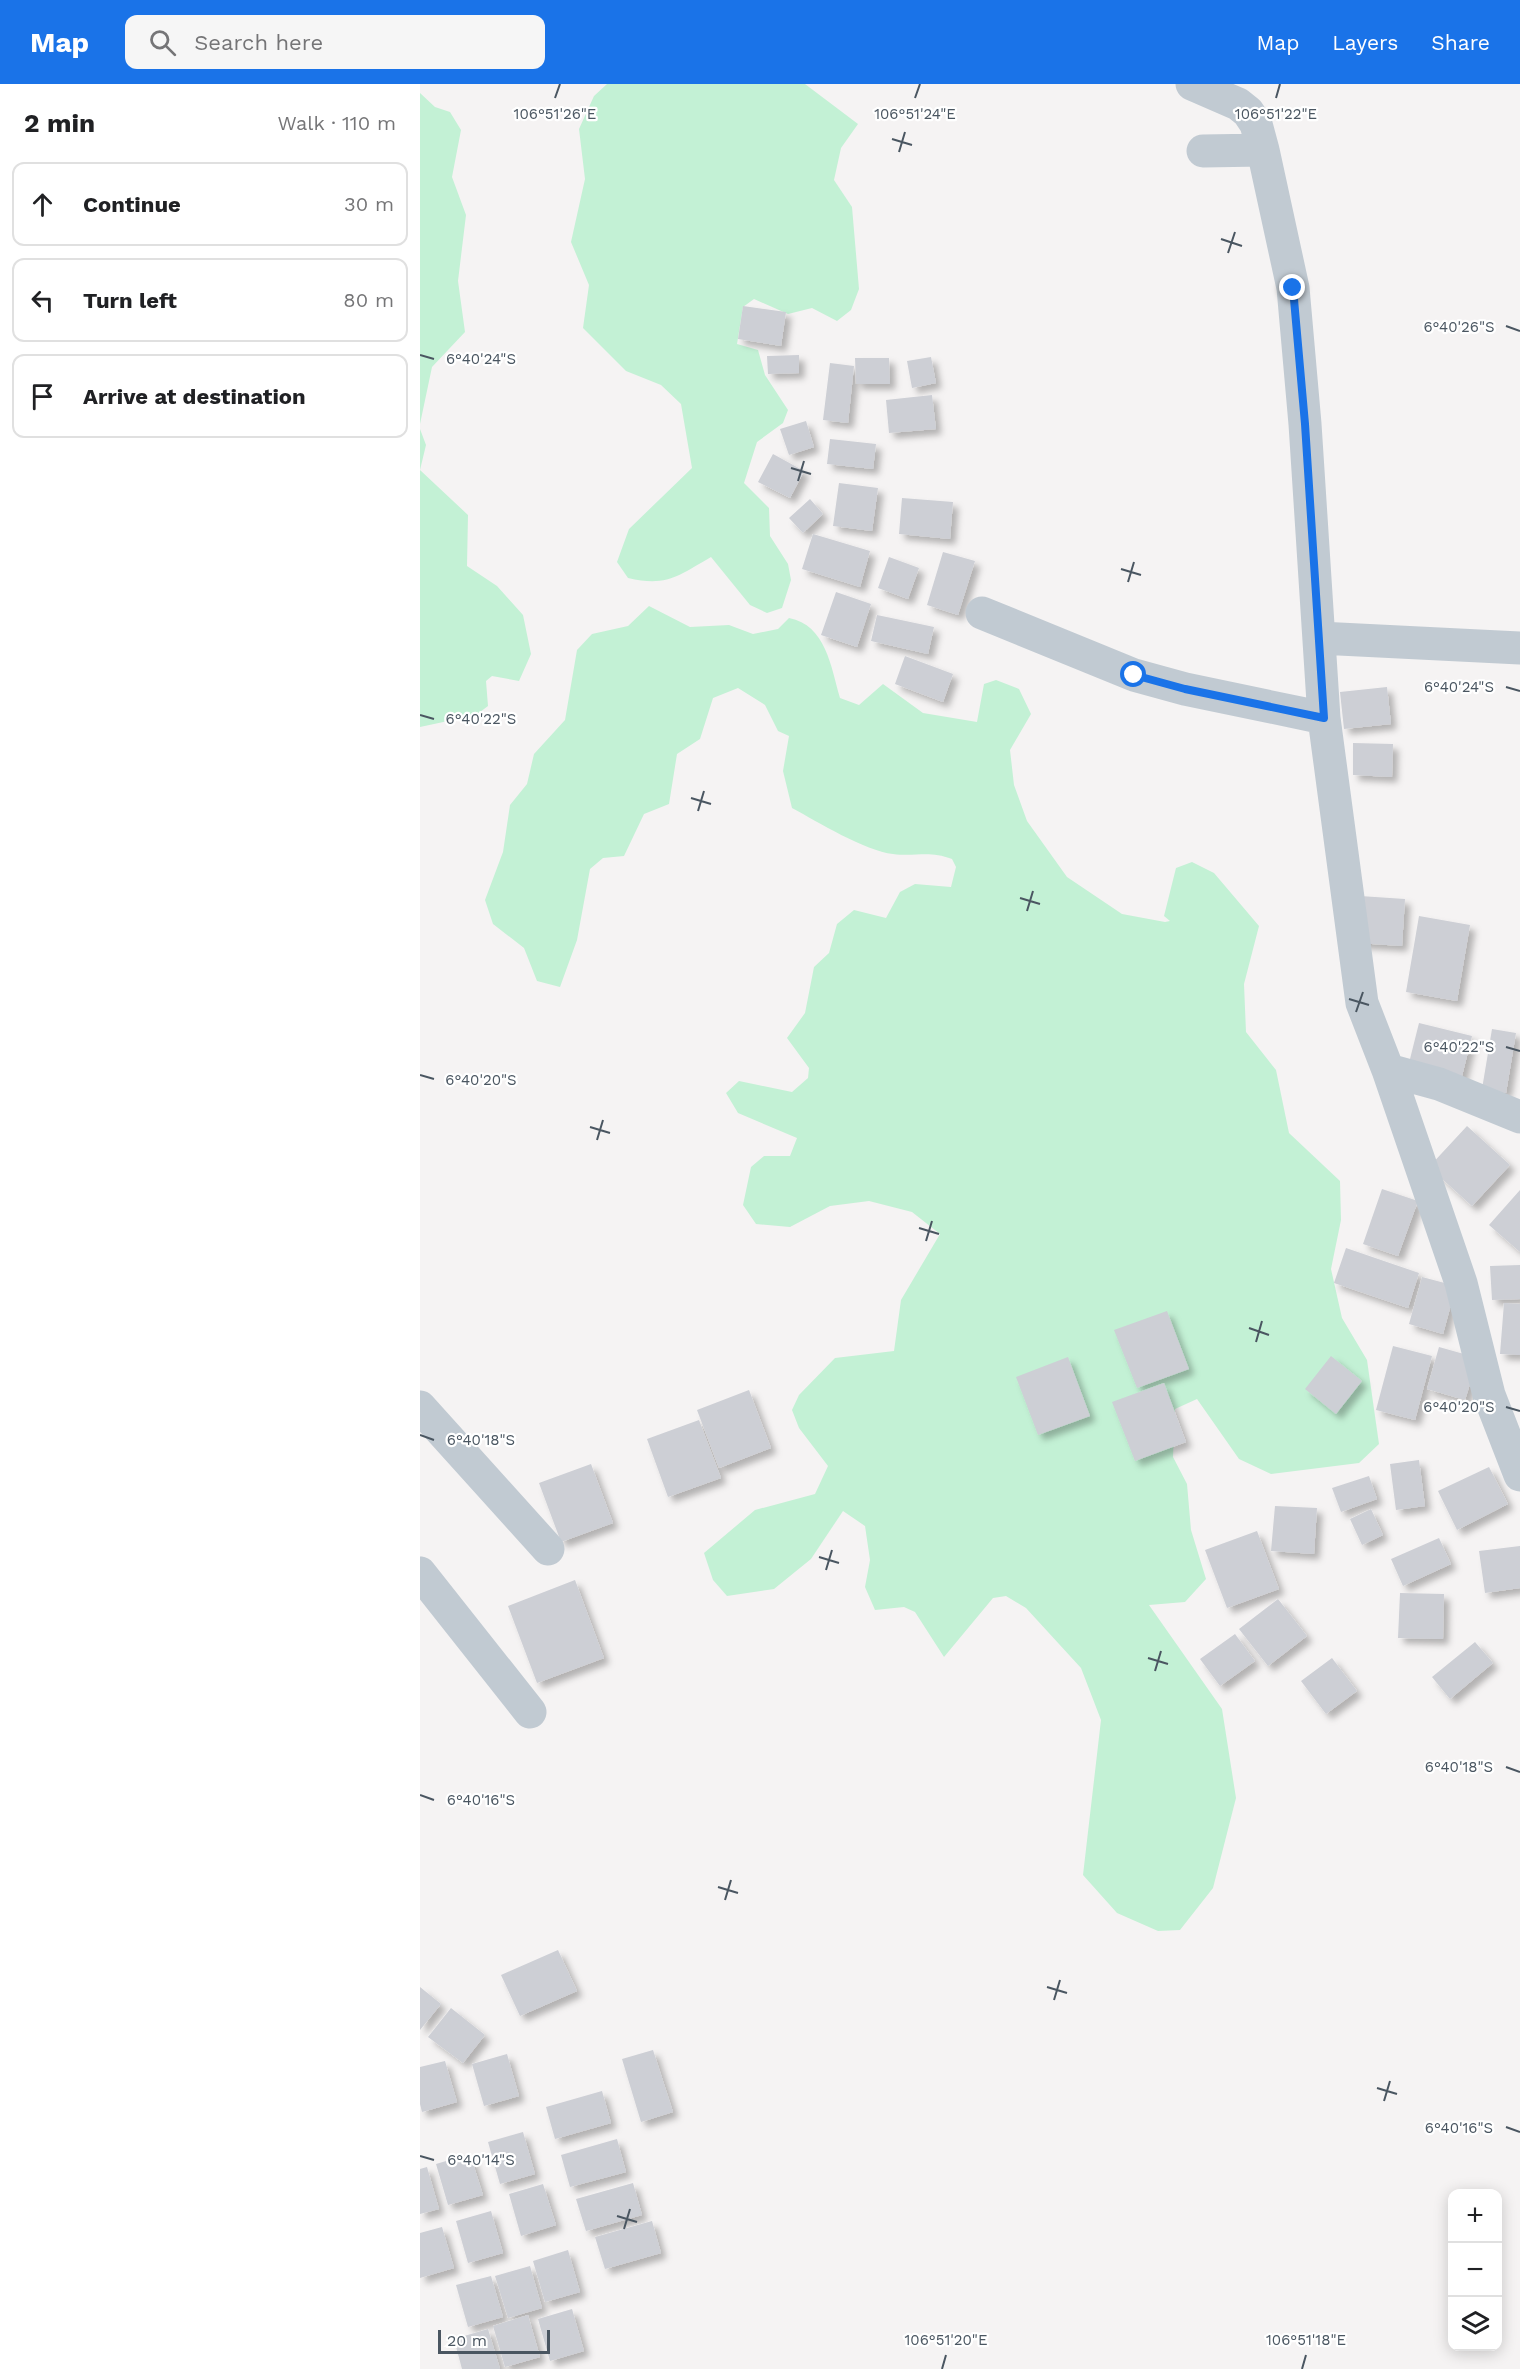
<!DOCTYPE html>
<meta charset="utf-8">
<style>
body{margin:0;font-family:"Work Sans",sans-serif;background:#f6f6f6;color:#202124}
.controls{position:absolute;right:18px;bottom:18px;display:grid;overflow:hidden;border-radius:12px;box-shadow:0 3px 15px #0003}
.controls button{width:54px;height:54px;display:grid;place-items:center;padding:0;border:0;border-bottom:2px solid #e0e0e0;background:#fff;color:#202124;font:30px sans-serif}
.scale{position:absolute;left:18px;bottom:15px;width:112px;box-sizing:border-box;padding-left:6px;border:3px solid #4a5661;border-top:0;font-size:16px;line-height:21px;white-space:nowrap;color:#4a5661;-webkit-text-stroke:4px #fff;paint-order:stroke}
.stop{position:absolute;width:18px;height:18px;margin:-14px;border:4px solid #1a73e8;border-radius:50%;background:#fff}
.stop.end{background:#1a73e8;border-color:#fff;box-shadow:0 2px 6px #0008}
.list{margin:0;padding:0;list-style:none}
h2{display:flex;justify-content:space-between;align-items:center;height:78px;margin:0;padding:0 24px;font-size:26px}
h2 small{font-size:20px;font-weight:400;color:#757577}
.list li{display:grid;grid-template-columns:39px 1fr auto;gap:18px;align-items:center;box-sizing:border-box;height:84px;margin:0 12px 12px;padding:0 12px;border:2px solid #e0e0e0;border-radius:12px}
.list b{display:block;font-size:22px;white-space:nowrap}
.list em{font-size:20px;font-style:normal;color:#757577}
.icon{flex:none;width:33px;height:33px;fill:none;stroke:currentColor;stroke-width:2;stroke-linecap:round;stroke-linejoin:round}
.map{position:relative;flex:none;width:1100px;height:2285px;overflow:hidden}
header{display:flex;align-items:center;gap:36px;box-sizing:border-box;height:84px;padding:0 30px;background:#1a73e8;color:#fff}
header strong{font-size:28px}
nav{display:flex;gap:33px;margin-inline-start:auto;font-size:21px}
.search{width:420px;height:54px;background:#f6f6f6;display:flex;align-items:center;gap:15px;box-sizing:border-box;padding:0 21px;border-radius:12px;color:#757577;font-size:22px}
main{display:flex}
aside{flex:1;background:#fff}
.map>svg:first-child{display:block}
.green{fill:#c3f1d5}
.building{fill:#cdcfd5;filter:url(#shadow)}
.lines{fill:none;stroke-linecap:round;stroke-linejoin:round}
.street{stroke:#c1cad2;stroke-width:33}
.route{stroke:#1a73e8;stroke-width:8}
.ticks{fill:none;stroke:#4a5661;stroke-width:2}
.ticks-label{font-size:15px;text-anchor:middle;fill:#4a5661;stroke:#fff;stroke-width:4.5;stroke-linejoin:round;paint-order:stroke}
</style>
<header>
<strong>Map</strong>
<div class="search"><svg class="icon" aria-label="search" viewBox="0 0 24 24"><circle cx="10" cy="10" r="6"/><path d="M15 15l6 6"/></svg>Search here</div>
<nav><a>Map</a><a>Layers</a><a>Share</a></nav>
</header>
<main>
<aside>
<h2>2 min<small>Walk · 110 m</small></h2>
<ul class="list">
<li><svg class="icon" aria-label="ahead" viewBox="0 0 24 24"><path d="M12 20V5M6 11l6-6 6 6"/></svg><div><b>Continue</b></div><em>30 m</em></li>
<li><svg class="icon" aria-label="left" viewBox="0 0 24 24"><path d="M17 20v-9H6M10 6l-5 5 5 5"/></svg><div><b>Turn left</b></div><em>80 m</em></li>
<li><svg class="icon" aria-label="arrive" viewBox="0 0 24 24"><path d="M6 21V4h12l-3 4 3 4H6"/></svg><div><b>Arrive at destination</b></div></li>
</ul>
</aside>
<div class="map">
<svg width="1100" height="2285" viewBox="0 0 1100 2285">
<defs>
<filter id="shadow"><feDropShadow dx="5.5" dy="5.5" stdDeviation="3" flood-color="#0004"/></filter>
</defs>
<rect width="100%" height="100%" fill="#f5f3f3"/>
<path class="green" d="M187,0H385L438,40L421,64L414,96L432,123L439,205L431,226L417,237L392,224L368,230L334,215L323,223L317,260L338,266L345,291L368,326L363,339L337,358L324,399L349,424L350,452L368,480L371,496L362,524L347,529L330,521L291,473C258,492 247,503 208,494L197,478L209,445L272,384L261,320L241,301L206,287L163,244L169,201L151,158L165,95L159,45L174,12Z
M0,9L15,23L30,28L41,46L32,93L46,131L38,197L45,248L12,283L0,340Z
M0,345L6,361L0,386L48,431L47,482L77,502L103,531L111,570L99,597L72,592L66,597L68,622L56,631L0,643Z
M229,522L270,543L309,541L333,550L358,545L369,534C406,541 411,583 420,614L439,621L463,600L503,629L557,638L564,600L576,596L599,605L611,630L590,666L594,701L607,737L647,793L702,830L745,838L750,837L744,832L756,784L772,778L794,789L839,842L824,900L826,948L856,986L869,1049L920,1097L921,1136L911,1185L922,1234L947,1276L959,1360L939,1379L851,1390L819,1375L777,1315L755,1325L753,1373L767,1400L771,1446L786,1495L765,1518L729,1521L802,1625L816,1714L793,1804L760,1846L738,1847L697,1829L663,1791L681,1636L661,1584L606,1524L586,1512L573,1514L524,1573L495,1528L484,1523L455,1526L445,1503L450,1476L445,1442L423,1427L391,1475L354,1505L307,1512L293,1496L284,1469L335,1426L395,1410L408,1382L379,1344L372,1326L379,1311L415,1274L474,1267L481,1216L520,1150L492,1128L449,1117L410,1122L370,1143L336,1140L323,1121L331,1083L344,1072H370L377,1054L318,1029L306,1009L319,997L372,1008L388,994L389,984L367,954L385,929L394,883L409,869L417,840L434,826L466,834L480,808L495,800L531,803L536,783L532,775C509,766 496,773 473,770C445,767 398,738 372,724L363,687L369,652L358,647L345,621L318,604L293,614L280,655L257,670L249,720L224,730L204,772L183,774L170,785L157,856L140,903L117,897L104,864L73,840L65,816L83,768L90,721L107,700L114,670L145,636L157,566L172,550L208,542Z"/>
<path class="building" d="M323,222L366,228L361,262L318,255Z
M379,271V289L348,290L347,272Z
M511,273L516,299L492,304L487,277Z
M435,274H469L470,300H436Z
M410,279L434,282L428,339L403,336Z
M512,311L516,345L469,349L466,316Z
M386,337L394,363L369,371L360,345Z
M410,355L456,360L453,385L407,380Z
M353,370L384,387L370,414L338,398Z
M419,399L458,404L452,447L413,442Z
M482,414L533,418L530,455L479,450Z
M390,415L403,430L383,449L369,434Z
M393,450L450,467L440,503L382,485Z
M523,468L555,477L538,531L507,521Z
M469,473L499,484L488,515L458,504Z
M416,508L451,520L437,563L401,551Z
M457,531L514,543L508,570L451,557Z
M485,572L533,590L523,618L475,600Z
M967,603L971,640L924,645L920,608Z
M933,659L973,660L972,693L933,691Z
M940,812L985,815L982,862L937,859Z
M999,832L1050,841L1037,917L986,908Z
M999,939L1052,952L1041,996L988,983Z
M1072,945L1096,949L1086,1009L1062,1005Z
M1047,1042L1090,1081L1052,1122L1009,1083Z
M962,1105L998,1117L978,1172L943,1160Z
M1100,1106V1168L1069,1141Z
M926,1164L999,1189L988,1224L914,1199Z
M1100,1181V1215L1072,1216L1070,1182Z
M1002,1193L1036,1202L1023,1250L989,1240Z
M1084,1219L1100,1220V1271L1080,1270Z
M747,1227L769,1285L717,1304L694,1246Z
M973,1262L1012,1272L995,1336L956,1326Z
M1019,1263L1058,1274L1045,1316L1007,1305Z
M911,1272L942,1297L916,1330L885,1305Z
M648,1273L670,1332L618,1351L596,1293Z
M744,1299L766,1358L715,1377L692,1318Z
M329,1306L351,1364L299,1384L277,1326Z
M279,1336L301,1394L248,1413L227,1355Z
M999,1376L1005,1422L976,1426L970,1380Z
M171,1380L193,1439L141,1458L119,1399Z
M1069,1383L1088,1420L1037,1446L1018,1407Z
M949,1392L957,1415L921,1428L912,1404Z
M855,1422L897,1424L894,1470L851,1467Z
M951,1425L963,1451L942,1461L930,1435Z
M837,1447L859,1505L807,1524L785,1466Z
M1019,1454L1031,1480L983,1502L971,1475Z
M1100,1462V1504L1065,1509L1059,1467Z
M155,1496L184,1574L117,1599L88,1522Z
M980,1509L1024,1510L1023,1555L978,1554Z
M858,1515L887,1552L848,1582L819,1545Z
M815,1550L835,1577L800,1602L780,1575Z
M1055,1558L1073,1579L1030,1615L1012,1593Z
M912,1574L937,1607L906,1630L881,1597Z
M138,1866L157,1907L100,1932L81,1891Z
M0,1903L21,1920L0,1946Z
M31,1924L65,1951L43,1979L8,1953Z
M233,1966L253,2028L221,2038L202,1975Z
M87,1970L99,2012L64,2022L52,1980Z
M25,1977L37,2018L2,2028L0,2020V1983Z
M182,2007L191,2039L135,2055L126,2023Z
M103,2048L115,2090L80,2100L68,2058Z
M197,2055L206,2088L150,2103L141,2071Z
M50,2070L63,2111L28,2121L16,2080Z
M7,2083L19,2125L0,2130V2085Z
M213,2099L222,2131L166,2147L156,2115Z
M123,2100L136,2141L101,2152L89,2110Z
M71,2127L83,2169L48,2179L36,2137Z
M232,2137L241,2169L185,2185L175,2153Z
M22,2143L34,2184L0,2194V2149Z
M148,2166L160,2208L125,2218L113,2177Z
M110,2182L122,2224L88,2234L75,2192Z
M71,2192L83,2233L48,2243L36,2201Z
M152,2225L164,2267L130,2277L118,2235Z
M108,2231L120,2273L85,2283L73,2242Z
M68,2245L80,2285H42L34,2255Z"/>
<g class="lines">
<path class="street" d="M772,0L818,20L828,28L836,40L843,66L873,204L885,340L904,634L942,919L968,986L1041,1199L1069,1311L1100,1391
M783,67L843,66
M562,529L714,591L765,605L904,634
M899,554L1100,564
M968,986L1019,1000L1100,1033
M0,1323L128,1465
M0,1489L110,1628"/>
</g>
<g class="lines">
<path class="route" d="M714,591L765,605L904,634L885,340L873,204"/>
</g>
<path class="ticks" d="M135,14L140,0M495,14L500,0M856,14L860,0M472,55L492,61M479,68L485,48M801,155L822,162M808,169L815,148M1086,242L1100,247M0,271L14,275M371,384L391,390M378,397L384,377M701,485L721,491M708,498L714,478M1086,603L1100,607M0,631L14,635M271,714L291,720M278,727L284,707M600,814L620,820M607,827L613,807M929,915L949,921M936,928L943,908M1086,963L1100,967M0,991L14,995M170,1043L190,1049M177,1056L183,1036M499,1144L519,1150M506,1157L512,1137M829,1244L849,1251M836,1258L842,1237M1086,1323L1100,1327M0,1351L14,1356M399,1473L419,1479M406,1486L412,1466M728,1574L748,1580M735,1587L741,1567M1086,1683L1100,1688M0,1711L14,1716M298,1803L318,1809M305,1816L311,1796M627,1903L647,1909M634,1916L640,1896M957,2004L977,2010M964,2017L970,1997M1086,2043L1100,2048M0,2072L14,2076M197,2132L217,2138M204,2145L210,2125M522,2285L526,2271M882,2285L886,2271"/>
<g class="ticks-label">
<text x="135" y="35">106°51'26"E</text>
<text x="495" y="35">106°51'24"E</text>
<text x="856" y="35">106°51'22"E</text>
<text x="1039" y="248">6°40'26"S</text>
<text x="61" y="280">6°40'24"S</text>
<text x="1039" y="608">6°40'24"S</text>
<text x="61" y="640">6°40'22"S</text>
<text x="1039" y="968">6°40'22"S</text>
<text x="61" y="1001">6°40'20"S</text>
<text x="1039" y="1328">6°40'20"S</text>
<text x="61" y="1361">6°40'18"S</text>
<text x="1039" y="1688">6°40'18"S</text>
<text x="61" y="1721">6°40'16"S</text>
<text x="1039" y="2049">6°40'16"S</text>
<text x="61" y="2081">6°40'14"S</text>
<text x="526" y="2261">106°51'20"E</text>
<text x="886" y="2261">106°51'18"E</text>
</g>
</svg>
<div class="controls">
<button>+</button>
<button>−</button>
<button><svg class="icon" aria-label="layers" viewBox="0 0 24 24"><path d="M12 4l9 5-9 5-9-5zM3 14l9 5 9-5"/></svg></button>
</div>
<div class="scale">20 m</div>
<div class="stop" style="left:714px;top:591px"></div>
<div class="stop end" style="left:873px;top:204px"></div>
</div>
</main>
